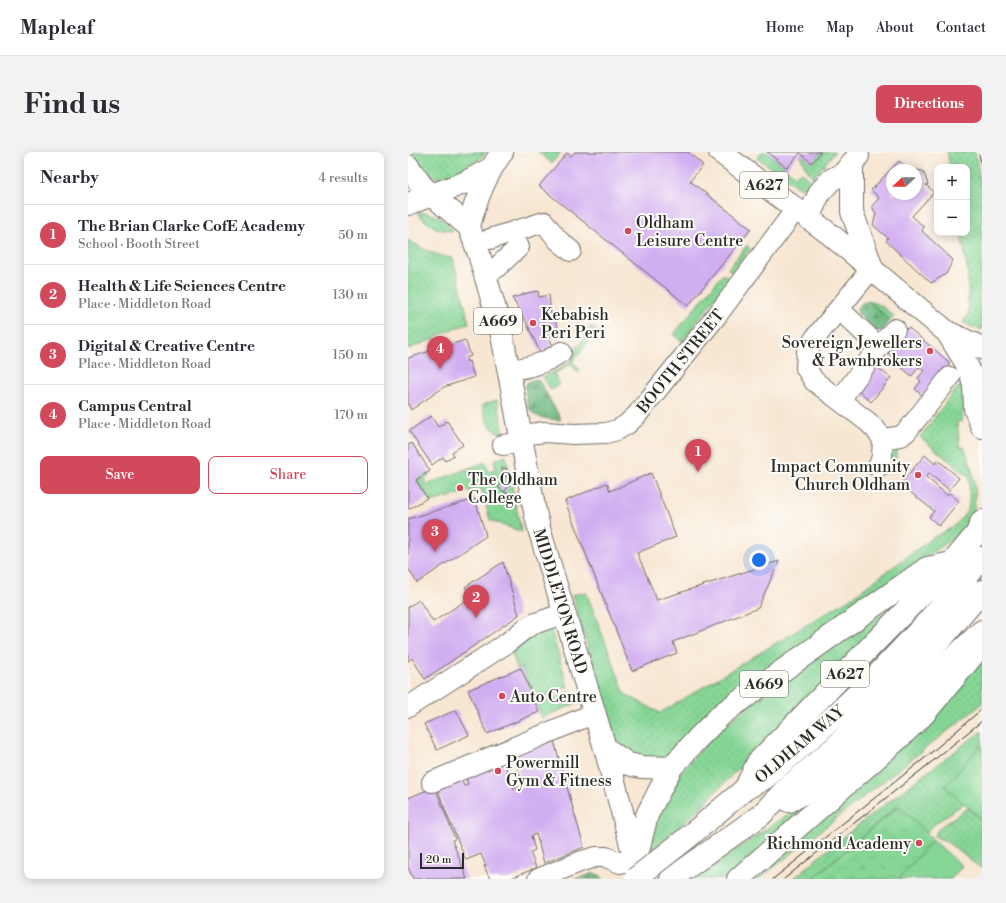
<!DOCTYPE html>
<meta charset="utf-8">
<style>
body{margin:0;font-family:"Libre Bodoni",serif;background:#f2f2f3;color:#2b2b33}
.controls{position:absolute;right:12px;top:12px;display:grid;overflow:hidden;border-radius:8px;box-shadow:0 2px 10px #0003}
.controls button{width:36px;height:36px;display:grid;place-items:center;padding:0;border:0;border-bottom:1px solid #e1e1e2;background:#fff;color:#2b2b33;font:20px sans-serif}
.compass{position:absolute;left:478px;top:12px;width:36px;height:36px;border-radius:50%;background:#fff;box-shadow:0 2px 10px #0003;rotate:248deg}
.scale{position:absolute;left:12px;bottom:10px;width:44px;box-sizing:border-box;padding-left:4px;border:2px solid #2b2b2b;border-top:0;font-size:11px;line-height:14px;white-space:nowrap;color:#2b2b2b;-webkit-text-stroke:3px #fdfcf7;paint-order:stroke}
.you{position:absolute;left:351px;top:408px;width:14px;height:14px;margin:-10px;border:3px solid #fff;border-radius:50%;background:#1a73e8;box-shadow:0 0 0 6px #1a73e833}
.badge{display:grid;place-items:center;width:26px;height:26px;border-radius:50%;background:#d1495b;color:#fff;font-size:13px;font-weight:700}
.pin{position:absolute;translate:-50% -33px;filter:drop-shadow(0 1px 2px #0008)}
.pin::after{content:'';position:absolute;top:21px;width:14px;height:12px;background:inherit;clip-path:polygon(0 0,100% 0,50% 100%)}
.list{margin:0;padding:0;list-style:none}
h2{display:flex;justify-content:space-between;align-items:center;height:52px;margin:0;padding:0 16px;font-size:17px}
h2 small{font-size:13px;font-weight:400;color:#7c7c81}
.list li{display:grid;grid-template-columns:26px 1fr auto;gap:12px;align-items:center;box-sizing:border-box;height:60px;padding:0 16px;border-top:1px solid #e1e1e2}
.list b{display:block;font-size:15px;white-space:nowrap}
.list p{margin:0;font-size:13px;white-space:nowrap;color:#7c7c81}
.list em{font-size:13px;font-style:normal;color:#7c7c81}
.actions{display:flex;gap:8px;padding:12px 16px}
.actions a{flex:1;padding:9px 0;border:1px solid #d1495b;border-radius:8px;text-align:center;font-size:14px;color:#d1495b}
.actions .main{background:#d1495b;color:#fff}
.map{position:relative;flex:none;width:574px;height:727px;overflow:hidden;border-radius:8px}
header{display:flex;align-items:center;gap:24px;box-sizing:border-box;height:56px;padding:0 20px;background:#fff;border-bottom:1px solid #e1e1e2}
header strong{font-size:19px}
nav{display:flex;gap:22px;margin-inline-start:auto;font-size:14px}
.intro{display:flex;align-items:center;justify-content:space-between;box-sizing:border-box;height:96px;padding:0 24px}
h1{margin:0;font-size:28px}
.button{padding:10px 18px;border-radius:8px;background:#d1495b;color:#fff;font-size:14px;font-weight:700}
main{display:flex;gap:24px;padding:0 24px}
aside{flex:1;background:#fff;border-radius:8px;box-shadow:0 2px 10px #0003}
.map>svg:first-child{display:block}
.grass{fill:url(#grass-dots);stroke:#588060}
.forest{fill:url(#forest-firs);stroke:#4c7155}
.park{fill:url(#park-crowns);stroke:#588060}
.pitch{fill:#86d696;stroke:#588060}
.building{fill:#d1adf1}
.lines{fill:none;stroke-linecap:round;stroke-linejoin:round}
.minor-casing{stroke:#726c65;stroke-width:22}
.major-casing{stroke:#726c65;stroke-width:24}
.highway-casing{stroke:#726c65;stroke-width:24}
.minor{stroke:#fff;stroke-width:20}
.major{stroke:#fff;stroke-width:22}
.highway{stroke:#fff;stroke-width:22}
.tram{stroke:#2b2b2b;stroke-width:1}
.highway-bridge-casing{stroke:#726c65;stroke-width:24;stroke-linecap:butt}
.highway-bridge{stroke:#fff;stroke-width:22}
.poi-dot{fill:#d1495b;stroke:#fdfcf7;stroke-width:1.5}
.labels{text-anchor:middle;stroke-width:4;stroke-linejoin:round;paint-order:stroke}
.shield{fill:#fdfcf7;stroke:#6a6a68;stroke-width:1}
.shield-label{font-size:15px;font-weight:bold;fill:#2b2b2b}
.poi-label{font-size:16px;fill:#2b2b2b;stroke:#fdfcf7;text-anchor:start}
.street-label{font-size:16px;fill:#2b2b2b;stroke:#fdfcf7}
</style>
<header>
<strong>Mapleaf</strong>
<nav><a>Home</a><a>Map</a><a>About</a><a>Contact</a></nav>
</header>
<div class="intro"><h1>Find us</h1><a class="button">Directions</a></div>
<main>
<aside>
<h2>Nearby<small>4 results</small></h2>
<ul class="list">
<li><span class="badge">1</span><div><b>The Brian Clarke CofE Academy</b><p>School · Booth Street</p></div><em>50 m</em></li>
<li><span class="badge">2</span><div><b>Health &amp; Life Sciences Centre</b><p>Place · Middleton Road</p></div><em>130 m</em></li>
<li><span class="badge">3</span><div><b>Digital &amp; Creative Centre</b><p>Place · Middleton Road</p></div><em>150 m</em></li>
<li><span class="badge">4</span><div><b>Campus Central</b><p>Place · Middleton Road</p></div><em>170 m</em></li>
</ul>
<div class="actions"><a class="main">Save</a><a>Share</a></div>
</aside>
<div class="map">
<svg width="574" height="727" viewBox="0 0 574 727">
<defs>
<pattern id="grass-dots" width="8" height="8" patternUnits="userSpaceOnUse"><rect width="8" height="8" fill="#86d696"/><path d="M2 2h.1M6 6h.1" fill="none" stroke="#74b881" stroke-width="1.8" stroke-linecap="round"/></pattern>
<pattern id="forest-firs" width="22" height="20" patternUnits="userSpaceOnUse"><rect width="22" height="20" fill="#6cb77f"/><path d="M5 1l3.5 6h-7zM16 11l3.5 6h-7z" fill="#599568"/></pattern>
<pattern id="park-crowns" width="20" height="18" patternUnits="userSpaceOnUse"><rect width="20" height="18" fill="#86d696"/><path d="M2 6a3 3 0 1 1 6 0M12 15a3 3 0 1 1 6 0" fill="none" stroke="#74b881"/></pattern>
</defs>
<rect width="100%" height="100%" fill="#fdfcf7"/>
<filter id="ink" filterUnits="userSpaceOnUse"><feTurbulence type="fractalNoise" baseFrequency=".025" numOctaves="2"/><feDisplacementMap in="SourceGraphic" scale="8" xChannelSelector="R" yChannelSelector="G"/><feConvolveMatrix kernelMatrix="1 2 1 2 8 2 1 2 1" color-interpolation-filters="sRGB"/></filter>
<filter id="wash" filterUnits="userSpaceOnUse"><feTurbulence type="fractalNoise" baseFrequency=".012" numOctaves="4" result="noise"/><feDisplacementMap in="SourceGraphic" scale="16" xChannelSelector="R" yChannelSelector="G"/><feGaussianBlur stdDeviation="0.9" result="paint"/><feColorMatrix in="noise" values="0 0 0 0 0 0 0 0 0 0 0 0 0 0 0 0 0 1.4 0 .05"/><feComposite in="paint" operator="in"/></filter>
<g filter="url(#wash)">
<rect width="100%" height="100%" fill="#f7e6d2"/>
<path class="grass" d="M4,0H78C74,6 67,10 61,14C35,34 18,29 4,0Z
M130,0H153L144,11Z
M354,0H359L387,24L394,20L402,30C398,34 396,37 390,35L349,6Z
M413,0H427L406,25H404L398,16L391,2L404,10Z
M539,0H567L574,40V178L560,173L555,170L560,164V121L553,81H559V15H542Z
M9,60C27,61 35,65 45,79C30,79 18,72 9,60Z
M0,88C15,97 27,104 45,106L61,171L28,184V186L0,197Z
M339,93L342,97L324,120L320,117Z
M315,122L320,125L318,131L274,190L266,182Z
M461,149L472,153L486,164L482,168Z
M183,174L189,179L164,210L172,217L170,220L162,212L146,222L152,233L143,238L135,225L148,219L164,208L160,204L172,192Z
M556,232L558,252L554,264V269L549,270L552,295H556C565,316 574,349 560,371C554,380 543,387 534,394L367,513L260,603C242,611 233,606 216,600L206,582L164,443L178,440L217,542L252,561L443,446L527,384C539,380 555,369 560,356C562,350 561,332 561,325L512,285L547,238Z
M89,248L96,282C80,279 78,267 74,253Z
M490,290C490,303 487,311 480,322L477,319L486,291Z
M98,304L111,369L114,380L82,368L73,336L23,350L8,328L20,321L21,323L16,328L19,333L27,329L77,310L80,319L88,317L86,308Z
M499,444L282,666L239,703L240,690L264,630L314,575L338,556Z
M141,472L160,534L127,549L114,516L110,518L102,497Z
M574,505V552L351,727H344Z
M162,540L168,551L134,566L129,553Z
M574,579V593L537,634L556,651L528,671L518,681L490,654L404,727H385C445,675 510,627 574,579Z
M423,631L320,727H284L392,654Z
M560,656L574,668V717L539,690L526,684L532,675Z"/>
<path class="forest" d="M461,149L482,168L474,179H468L450,162L449,156L454,151Z
M130,227L153,267L151,268C123,266 119,262 117,234L121,229Z
M186,721L193,724L195,727H167Z"/>
<path class="park" d="M491,654L525,688L490,727H404Z"/>
<path class="pitch" d="M574,593V668L537,634Z
M525,688L554,714L543,727H490Z"/>
<g id="blocks">
<path class="building" d="M167,0H280L295,13L282,29L343,77L280,154L131,34L159,1L163,4Z
M359,0H413L404,11L392,1L379,16Z
M491,9L502,18H484V42H508V18L515,19L520,32L518,33L526,40L504,64L516,75L514,79L545,108L538,122L523,131L478,89L480,86L465,73L468,62L464,54L471,46L463,38Z
M130,139L131,145L141,143L143,161L150,175L143,178L145,183L141,186L145,193L132,200L117,168L104,146L115,143V142Z
M501,176L541,210V213L516,245L507,237L513,229L510,226L516,219L511,215L504,224L494,216L495,214L479,200L498,177Z
M57,188L63,204L58,206L59,210L61,209L66,225L36,235L3,258L0,252V206Z
M469,215L483,226L463,250L450,238Z
M23,264L30,275L39,269L55,293L44,300L46,303L37,309L35,305L24,313L1,279Z
M4,291L22,319L8,328L19,346L1,357L0,356V293Z
M517,303L527,312L530,308L551,326L541,338L521,321L518,325L539,343L541,341L551,349L531,374L521,365L526,359L492,332Z
M94,316H98L100,324L95,325Z
M243,321L268,385L229,401L249,448L371,409L350,456L265,490L269,501L224,519L157,349L199,331L202,339Z
M96,329L101,334L96,340L90,335Z
M98,340L104,345L98,351L93,346Z
M67,347L78,384L9,431L0,416V367Z
M95,410L111,463L17,527L4,506L0,509V455L11,448L25,470L63,445L57,435Z
M113,516L131,560L79,582L60,538Z
M48,558L61,583L29,598L16,572Z
M146,589L176,695L136,711L128,682L123,684L127,698L122,700L128,716L101,727H82L76,714H78L73,702L58,708L38,660L29,635L52,626L56,634L60,632L57,623L95,608L106,637L115,634L106,604Z
M27,635L47,687L44,688L59,727H5L0,715V646Z"/>
</g>
</g>
<g filter="url(#ink)">
<use href="#blocks" fill-opacity="0" stroke="#726c65" stroke-width="1"/>
<g class="lines">
<g class="minor-casing">
<path id="minor" d="M82,87L136,70L150,88L163,99
M464,116L407,186L399,199L398,216L406,229L460,270L468,278L475,287
M76,120L87,117L111,95
M431,157L471,195
M101,218C120,216 137,212 153,200
M434,249L437,241L471,195L487,177
M113,283L137,280L165,282L198,281L209,278L218,273L228,264L310,162L388,57
M95,293L114,290
M470,315L474,305L475,287L493,284L499,279L542,225
M0,555L99,491L118,476L128,471L157,461
M24,630L175,566L187,563
M130,727L174,709L188,705H198L212,711L227,708"/>
</g>
<g class="major-casing">
<path id="major" d="M312,0L423,83L539,180L574,196
M444,11V60L464,116
M0,14L14,34L61,75L71,102L93,178L127,360L132,380L197,596L227,708L230,727
M0,52L58,30L82,17
M400,66L412,40L423,28L436,21L450,4
M61,75C67,48 78,23 94,0
M539,180L557,209L563,222L566,234L567,257L574,275
M197,596L220,612L233,615L263,616
M228,707L239,663L263,616L290,586L315,561L519,416L544,411
M330,727L490,587L516,562L567,501L574,490"/>
</g>
<g class="highway-casing">
<path id="highway" d="M337,637L350,610L544,411L569,381L574,369
M381,649C414,633 443,606 469,581C504,547 538,512 574,479
M279,686L337,637L357,626L411,579L467,525L521,468L574,406
M263,727L353,663L376,639L428,594L534,486L574,439"/>
</g>
<use href="#minor" class="minor"/>
<use href="#major" class="major"/>
<use href="#highway" class="highway"/>
<path class="tram" d="M571,0L574,19
M365,727L518,605L574,557
M376,727C441,674 509,623 574,569"/>
<g class="highway-bridge-casing">
<path id="highway-bridge" d="M227,727L279,686"/>
</g>
<use href="#highway-bridge" class="highway-bridge"/>
</g>
</g>
<g class="poi-dot">
<circle cx="220" cy="79" r="4"/>
<circle cx="125" cy="171" r="4"/>
<circle cx="522" cy="199" r="4"/>
<circle cx="510" cy="323" r="4"/>
<circle cx="52" cy="336" r="4"/>
<circle cx="94" cy="544" r="4"/>
<circle cx="90" cy="619" r="4"/>
<circle cx="511" cy="691" r="4"/>
</g>
<g class="labels">
<g class="shield">
<rect x="332" y="20" width="48" height="26" rx="3"/>
<rect x="66" y="156" width="48" height="26" rx="3"/>
<rect x="413" y="509" width="48" height="26" rx="3"/>
<rect x="332" y="519" width="48" height="26" rx="3"/>
</g>
<g class="shield-label">
<text x="356" y="38">A627</text>
<text x="90" y="174">A669</text>
<text x="437" y="527">A627</text>
<text x="356" y="537">A669</text>
</g>
<g class="poi-label">
<text x="228" y="76">Oldham<tspan x="228" dy="18">Leisure Centre</tspan></text>
<text x="133" y="168">Kebabish<tspan x="133" dy="18">Peri Peri</tspan></text>
<text x="514" y="196" text-anchor="end">Sovereign Jewellers<tspan x="514" dy="18">&amp; Pawnbrokers</tspan></text>
<text x="502" y="320" text-anchor="end">Impact Community<tspan x="502" dy="18">Church Oldham</tspan></text>
<text x="60" y="333">The Oldham<tspan x="60" dy="18">College</tspan></text>
<text x="102" y="550">Auto Centre</text>
<text x="98" y="616">Powermill<tspan x="98" dy="18">Gym &amp; Fitness</tspan></text>
<text x="503" y="697" text-anchor="end">Richmond Academy</text>
</g>
<g class="street-label">
<text transform="translate(272 209) rotate(-51)" y="6">BOOTH STREET</text>
<text transform="translate(153 449) rotate(73)" y="6">MIDDLETON ROAD</text>
<text transform="translate(391 592) rotate(-40)" y="6">OLDHAM WAY</text>
</g>
</g>
</svg>
<div class="controls">
<button>+</button>
<button>−</button>
</div>
<svg class="compass" viewBox="-18 -18 36 36"><path d="M0-13l5 13h-10z" fill="#e53935"/><path d="M0 13l5-13h-10z" fill="#7c7c81"/></svg>
<div class="scale">20 m</div>
<div class="you"></div>
<div class="pin badge" style="left:290px;top:320px">1</div>
<div class="pin badge" style="left:68px;top:466px">2</div>
<div class="pin badge" style="left:27px;top:400px">3</div>
<div class="pin badge" style="left:32px;top:217px">4</div>
</div>
</main>
